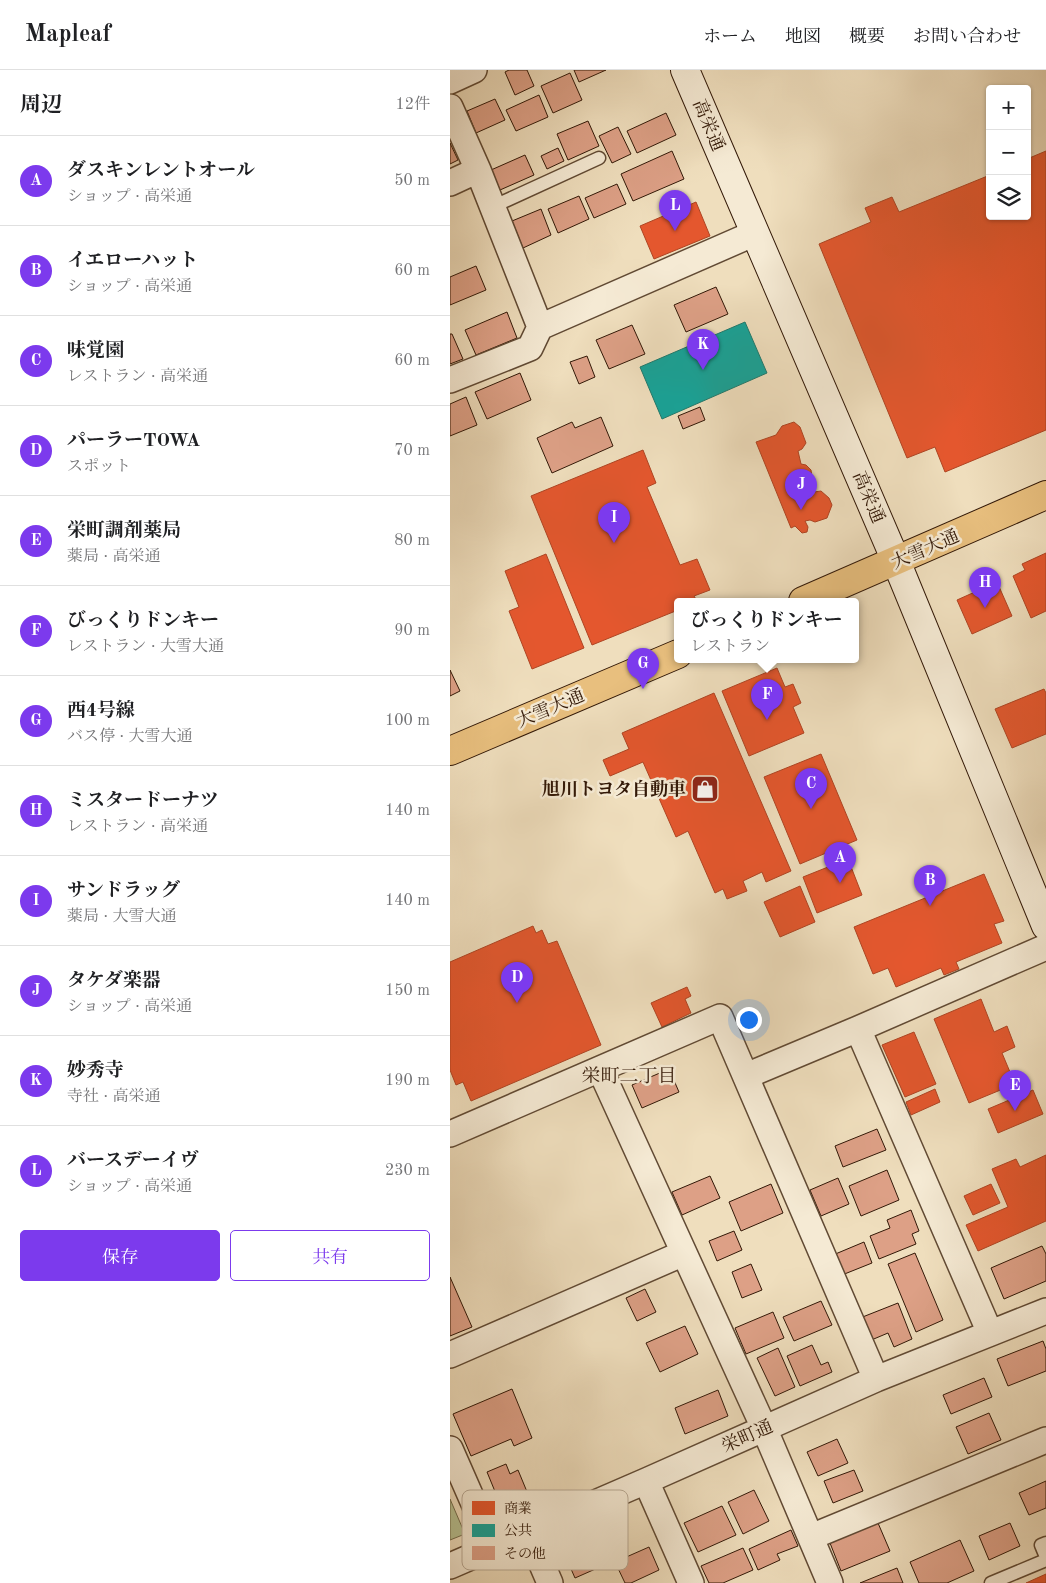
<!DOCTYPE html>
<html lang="ja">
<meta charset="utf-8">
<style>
body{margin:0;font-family:"Old Standard TT","Noto Serif JP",serif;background:#f2f2f2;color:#202124}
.controls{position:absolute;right:15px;top:15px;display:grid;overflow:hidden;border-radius:5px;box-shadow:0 1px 4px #0004}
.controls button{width:45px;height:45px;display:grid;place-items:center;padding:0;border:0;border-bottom:1px solid #e0e0e0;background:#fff;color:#202124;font:25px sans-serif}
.you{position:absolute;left:298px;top:949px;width:18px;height:18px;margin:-12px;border:4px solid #fff;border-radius:50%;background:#1a73e8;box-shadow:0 0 0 8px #1a73e833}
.badge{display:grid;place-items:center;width:32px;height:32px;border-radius:50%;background:#7c3aed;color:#fff;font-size:16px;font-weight:700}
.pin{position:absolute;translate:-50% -41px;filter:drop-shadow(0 1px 2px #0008)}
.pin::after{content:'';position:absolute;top:26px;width:18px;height:15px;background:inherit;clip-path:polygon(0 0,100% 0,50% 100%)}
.popup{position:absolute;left:224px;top:528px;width:185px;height:65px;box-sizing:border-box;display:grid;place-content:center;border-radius:5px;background:#fff;filter:drop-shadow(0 1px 4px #0005);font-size:16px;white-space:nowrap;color:#757577}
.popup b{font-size:19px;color:#202124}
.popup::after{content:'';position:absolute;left:50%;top:100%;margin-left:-10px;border:10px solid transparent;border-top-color:#fff}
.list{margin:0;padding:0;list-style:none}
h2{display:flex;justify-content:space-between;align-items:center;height:65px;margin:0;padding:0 20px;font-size:21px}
h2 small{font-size:16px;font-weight:400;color:#757577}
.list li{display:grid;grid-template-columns:32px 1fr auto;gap:15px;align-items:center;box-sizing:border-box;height:90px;padding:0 20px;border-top:1px solid #e0e0e0}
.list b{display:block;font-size:19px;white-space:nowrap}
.list p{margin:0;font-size:16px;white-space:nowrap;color:#757577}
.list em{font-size:16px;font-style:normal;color:#757577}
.actions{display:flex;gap:10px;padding:15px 20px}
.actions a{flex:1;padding:11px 0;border:1px solid #7c3aed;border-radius:5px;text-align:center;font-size:18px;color:#7c3aed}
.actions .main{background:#7c3aed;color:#fff}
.icon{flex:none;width:28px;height:28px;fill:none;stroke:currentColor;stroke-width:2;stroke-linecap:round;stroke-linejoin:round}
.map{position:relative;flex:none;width:596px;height:1513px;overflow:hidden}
header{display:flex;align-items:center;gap:30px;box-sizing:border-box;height:70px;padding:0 25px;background:#fff;border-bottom:1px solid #e0e0e0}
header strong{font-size:24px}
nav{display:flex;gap:28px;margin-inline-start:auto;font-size:18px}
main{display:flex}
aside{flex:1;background:#fff}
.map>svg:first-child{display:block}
.green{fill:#b7c192;stroke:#746c4c}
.shops{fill:#e4572e;stroke:#af4422}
.public{fill:#17a398;stroke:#1f796c}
.building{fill:#dda086;stroke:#321807}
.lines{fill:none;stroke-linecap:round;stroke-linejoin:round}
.lane-casing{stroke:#614a34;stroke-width:15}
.street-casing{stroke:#614a34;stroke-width:28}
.secondary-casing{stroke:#321807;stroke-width:30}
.highway-casing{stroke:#321807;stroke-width:30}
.lane{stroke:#f5ead4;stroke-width:12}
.street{stroke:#f5ead4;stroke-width:25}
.secondary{stroke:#f5ead4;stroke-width:28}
.highway{stroke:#e8bf7e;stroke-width:28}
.labels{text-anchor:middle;stroke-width:5;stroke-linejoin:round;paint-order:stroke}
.street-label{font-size:18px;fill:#321807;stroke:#f5ead4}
.poi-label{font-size:18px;font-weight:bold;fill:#321807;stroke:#f5ead4;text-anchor:end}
.neighbourhood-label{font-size:19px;fill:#321807;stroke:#f5ead4}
.key{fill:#f5ead4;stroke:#baab96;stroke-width:1}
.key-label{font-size:14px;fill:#321807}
</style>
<header>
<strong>Mapleaf</strong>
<nav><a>ホーム</a><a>地図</a><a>概要</a><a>お問い合わせ</a></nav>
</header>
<main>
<aside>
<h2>周辺<small>12件</small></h2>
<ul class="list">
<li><span class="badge">A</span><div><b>ダスキンレントオール</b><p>ショップ · 高栄通</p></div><em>50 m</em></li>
<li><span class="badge">B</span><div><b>イエローハット</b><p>ショップ · 高栄通</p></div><em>60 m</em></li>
<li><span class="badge">C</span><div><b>味覚園</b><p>レストラン · 高栄通</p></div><em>60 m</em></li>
<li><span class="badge">D</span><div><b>パーラーTOWA</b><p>スポット</p></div><em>70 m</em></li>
<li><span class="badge">E</span><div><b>栄町調剤薬局</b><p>薬局 · 高栄通</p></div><em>80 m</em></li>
<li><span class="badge">F</span><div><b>びっくりドンキー</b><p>レストラン · 大雪大通</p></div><em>90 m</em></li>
<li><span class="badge">G</span><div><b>西4号線</b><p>バス停 · 大雪大通</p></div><em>100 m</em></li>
<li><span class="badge">H</span><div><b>ミスタードーナツ</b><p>レストラン · 高栄通</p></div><em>140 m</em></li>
<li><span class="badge">I</span><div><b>サンドラッグ</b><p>薬局 · 大雪大通</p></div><em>140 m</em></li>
<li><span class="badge">J</span><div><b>タケダ楽器</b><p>ショップ · 高栄通</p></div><em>150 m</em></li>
<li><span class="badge">K</span><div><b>妙秀寺</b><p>寺社 · 高栄通</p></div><em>190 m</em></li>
<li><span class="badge">L</span><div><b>バースデーイヴ</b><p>ショップ · 高栄通</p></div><em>230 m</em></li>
</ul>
<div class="actions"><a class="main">保存</a><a>共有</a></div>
</aside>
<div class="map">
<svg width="596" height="1513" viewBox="0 0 596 1513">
<rect width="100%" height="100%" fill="#efdebd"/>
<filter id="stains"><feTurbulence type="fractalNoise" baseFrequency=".004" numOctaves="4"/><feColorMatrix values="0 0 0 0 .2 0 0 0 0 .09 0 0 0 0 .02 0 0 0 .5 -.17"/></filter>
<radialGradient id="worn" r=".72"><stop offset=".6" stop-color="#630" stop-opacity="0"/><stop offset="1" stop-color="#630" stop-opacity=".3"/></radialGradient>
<path class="green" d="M0,1429L15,1464L0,1470Z"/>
<path class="shops" d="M596,81V360L495,402L485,377L457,388L369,174L421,152L415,138L442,127L449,142L540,105V146H577V89Z
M246,132L260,166L204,189L190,156Z
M344,352L350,357L356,373L352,379L348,381L351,394L356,395L361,400L362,407L358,410L364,422L371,421L379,428L382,435L377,448L365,452L360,450L355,451L358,457L357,462L352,463L345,456L341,458L306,372L326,365L332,356Z
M193,380L206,413L197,417L230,495L247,489L260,520L244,526L247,531H228V540L142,575L81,426Z
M596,483V541L581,548L563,506L575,500L572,494Z
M96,484L134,578L82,599L59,541L69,537L55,501Z
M547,512L562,546L522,564L507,530Z
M327,598L335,617L343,614L351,633L343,637L354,663L299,686L272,621Z
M594,619L596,623V664L562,678L545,639Z
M264,623L341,801L316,812L312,802L293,811L297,821L277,829L273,819L265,823L238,761L226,767L193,692L160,706L153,690L179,679L172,663Z
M371,684L407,770L350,794L314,707Z
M398,789L412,825L367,843L353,807Z
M534,804L554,851L544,854L552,873L506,892L509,899L494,905L491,898L446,917L438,898L423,904L404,857Z
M350,816L365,852L330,867L314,832Z
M83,856L86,863L92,860L98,874L107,871L151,975L21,1031L13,1012L6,1015L0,1000V892Z
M237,917L241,926L235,929L241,943L212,957L201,933Z
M531,929L544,962L557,956L565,977L552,983L565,1014L519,1033L484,949Z
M464,962L486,1014L455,1027L432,975Z
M485,1019L490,1032L461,1045L456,1032Z
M583,1020L593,1044L548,1063L538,1039Z
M596,1085V1151L528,1181L516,1155L558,1137L542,1099L566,1089L570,1097Z
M541,1114L550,1133L523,1145L514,1126Z
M596,1504V1513H576Z"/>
<path class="public" d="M295,252L317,303L212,349L190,297Z"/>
<path class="building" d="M59,0H77L84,16L65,25L55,2Z
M124,0H156L129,12Z
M120,3L132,30L103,43L91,16Z
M89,25L98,47L66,61L56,40Z
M45,29L55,50L26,63L17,41Z
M216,43L226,65L187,83L177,61Z
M138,51L149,76L118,90L107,64Z
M168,57L181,84L162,93L149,66Z
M0,73L8,90L0,94Z
M108,78L114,91L97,99L91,86Z
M222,81L234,109L183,131L171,104Z
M75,85L84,105L50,120L41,100Z
M167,114L176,134L144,148L135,128Z
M129,126L139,149L108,163L98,139Z
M91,139L101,165L73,178L62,151Z
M26,196L36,220L0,235V207Z
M266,217L278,244L236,262L224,235Z
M57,242L67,268L26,285L15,260Z
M182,255L195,284L159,299L146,270Z
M0,264H2L13,289L0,294Z
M137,286L145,307L129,314L120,292Z
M70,303L81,330L37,349L25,322Z
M16,327L27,355L0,366V334Z
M250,337L255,350L233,359L228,346Z
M151,347L163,376L102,403L87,368L122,352L125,358Z
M0,600L10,621L0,626Z
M219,999L229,1022L192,1038L182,1015Z
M427,1059L436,1080L393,1097L385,1076Z
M437,1100L449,1130L411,1146L399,1116Z
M260,1106L270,1128L232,1145L222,1122Z
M388,1108L399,1134L371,1146L360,1120Z
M321,1114L333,1143L291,1161L279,1132Z
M461,1140L469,1161L462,1164L466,1174L429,1189L420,1166L440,1158L437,1150Z
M284,1161L292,1180L267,1191L259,1171Z
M414,1172L422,1193L392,1205L383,1185Z
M592,1176L596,1184V1211L554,1229L541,1198Z
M465,1183L493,1250L466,1262L438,1194Z
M301,1194L312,1220L292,1228L282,1202Z
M0,1207L22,1257L0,1266Z
M195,1219L206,1242L187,1251L176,1228Z
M371,1231L382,1255L344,1271L333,1247Z
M448,1233L462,1269L444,1277L438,1263L419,1271L410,1248Z
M323,1242L334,1268L296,1284L285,1258Z
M235,1256L248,1284L210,1302L196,1273Z
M593,1271L596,1279V1301L558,1316L547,1289Z
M362,1275L371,1295L378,1292L382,1302L350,1316L337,1286Z
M328,1278L345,1317L325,1326L307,1288Z
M534,1308L542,1327L501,1344L493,1325Z
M62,1319L82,1368L64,1376L61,1369L21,1386L3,1344Z
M268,1320L278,1346L235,1364L225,1338Z
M539,1343L551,1370L518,1384L506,1357Z
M387,1369L398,1393L368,1406L357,1382Z
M56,1394L60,1404L68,1400L80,1429L53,1441L37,1402Z
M404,1400L413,1421L383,1433L374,1411Z
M596,1411V1438L579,1445L569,1423Z
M304,1420L319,1451L293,1464L278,1432Z
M272,1436L286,1465L248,1482L234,1453Z
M428,1453L440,1481L391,1501L380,1473Z
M560,1453L570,1476L539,1490L529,1466Z
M341,1460L348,1476L327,1484L330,1490L308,1500L299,1479Z
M148,1469L159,1493L125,1508L114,1483Z
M510,1470L524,1501L497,1513H469L460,1492Z
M199,1477L209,1500L181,1513H175L165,1492Z
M293,1478L303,1500L273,1513H259L251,1496Z
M447,1498L453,1513H410Z"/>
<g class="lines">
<g class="lane-casing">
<path id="lane" d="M42,137L149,88
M596,1473L591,1475L596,1487
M541,1513L596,1490"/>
</g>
<g class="street-casing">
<path id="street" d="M0,11L24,0
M0,37L28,100L90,257
M0,113L28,100
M0,310L80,278L90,257L305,163
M408,959L540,1263
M150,999L314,1358L380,1513
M296,1006L408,959L596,877
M0,1064L270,947L426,1309
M0,1285L234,1183
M0,1379L43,1477
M196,1411L241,1513
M78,1462L100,1513
M361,1467L596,1370
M0,1496L196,1411L426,1309L596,1241"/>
</g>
<g class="secondary-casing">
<path id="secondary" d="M235,0L446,491L596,856"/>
</g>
<g class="highway-casing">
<path id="highway" d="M353,531L596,425
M0,681L228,584"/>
</g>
<use href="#lane" class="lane"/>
<use href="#street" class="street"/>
<use href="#secondary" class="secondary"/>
<use href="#highway" class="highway"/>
</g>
<defs>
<g id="shop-square" transform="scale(1.4375)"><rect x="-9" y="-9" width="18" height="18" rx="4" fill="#8f2418" stroke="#f5ead4"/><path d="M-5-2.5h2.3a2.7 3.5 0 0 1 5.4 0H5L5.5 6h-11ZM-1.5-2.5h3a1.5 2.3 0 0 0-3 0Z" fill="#fff"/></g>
</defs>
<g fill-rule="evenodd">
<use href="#shop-square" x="255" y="719"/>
</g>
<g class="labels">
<g class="street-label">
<text transform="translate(259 55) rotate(67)" y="6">高栄通</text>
<text transform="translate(419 427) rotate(67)" y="6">高栄通</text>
<text transform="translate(475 479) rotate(-24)" y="6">大雪大通</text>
<text transform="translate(100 638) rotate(-23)" y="6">大雪大通</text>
<text transform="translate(297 1366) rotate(-24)" y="6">栄町通</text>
</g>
<g class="poi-label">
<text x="236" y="725">旭川トヨタ自動車</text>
</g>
<g class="neighbourhood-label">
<text x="179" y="1012">栄町二丁目</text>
</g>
</g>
<rect x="12" y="1420" width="166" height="80" rx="8" class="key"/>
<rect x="22" y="1431" width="23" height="14" fill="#e4572e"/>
<rect x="22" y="1454" width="23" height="13" fill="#17a398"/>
<rect x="22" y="1476" width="23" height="14" fill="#dda086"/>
<g class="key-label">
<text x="54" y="1443">商業</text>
<text x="54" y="1465">公共</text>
<text x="54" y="1488">その他</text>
</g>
<rect width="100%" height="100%" filter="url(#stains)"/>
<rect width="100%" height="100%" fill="url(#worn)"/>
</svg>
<div class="controls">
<button>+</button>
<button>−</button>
<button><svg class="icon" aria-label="layers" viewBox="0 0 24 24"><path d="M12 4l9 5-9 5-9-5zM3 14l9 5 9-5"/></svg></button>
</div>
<div class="you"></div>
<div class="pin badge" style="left:390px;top:813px">A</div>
<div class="pin badge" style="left:480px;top:836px">B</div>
<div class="pin badge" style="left:361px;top:739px">C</div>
<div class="pin badge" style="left:67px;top:933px">D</div>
<div class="pin badge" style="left:565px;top:1041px">E</div>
<div class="pin badge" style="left:317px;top:650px">F</div>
<div class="popup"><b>びっくりドンキー</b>レストラン</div>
<div class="pin badge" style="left:193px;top:619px">G</div>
<div class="pin badge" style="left:535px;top:538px">H</div>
<div class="pin badge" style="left:164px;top:473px">I</div>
<div class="pin badge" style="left:351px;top:440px">J</div>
<div class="pin badge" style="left:253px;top:300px">K</div>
<div class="pin badge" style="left:225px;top:161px">L</div>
</div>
</main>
